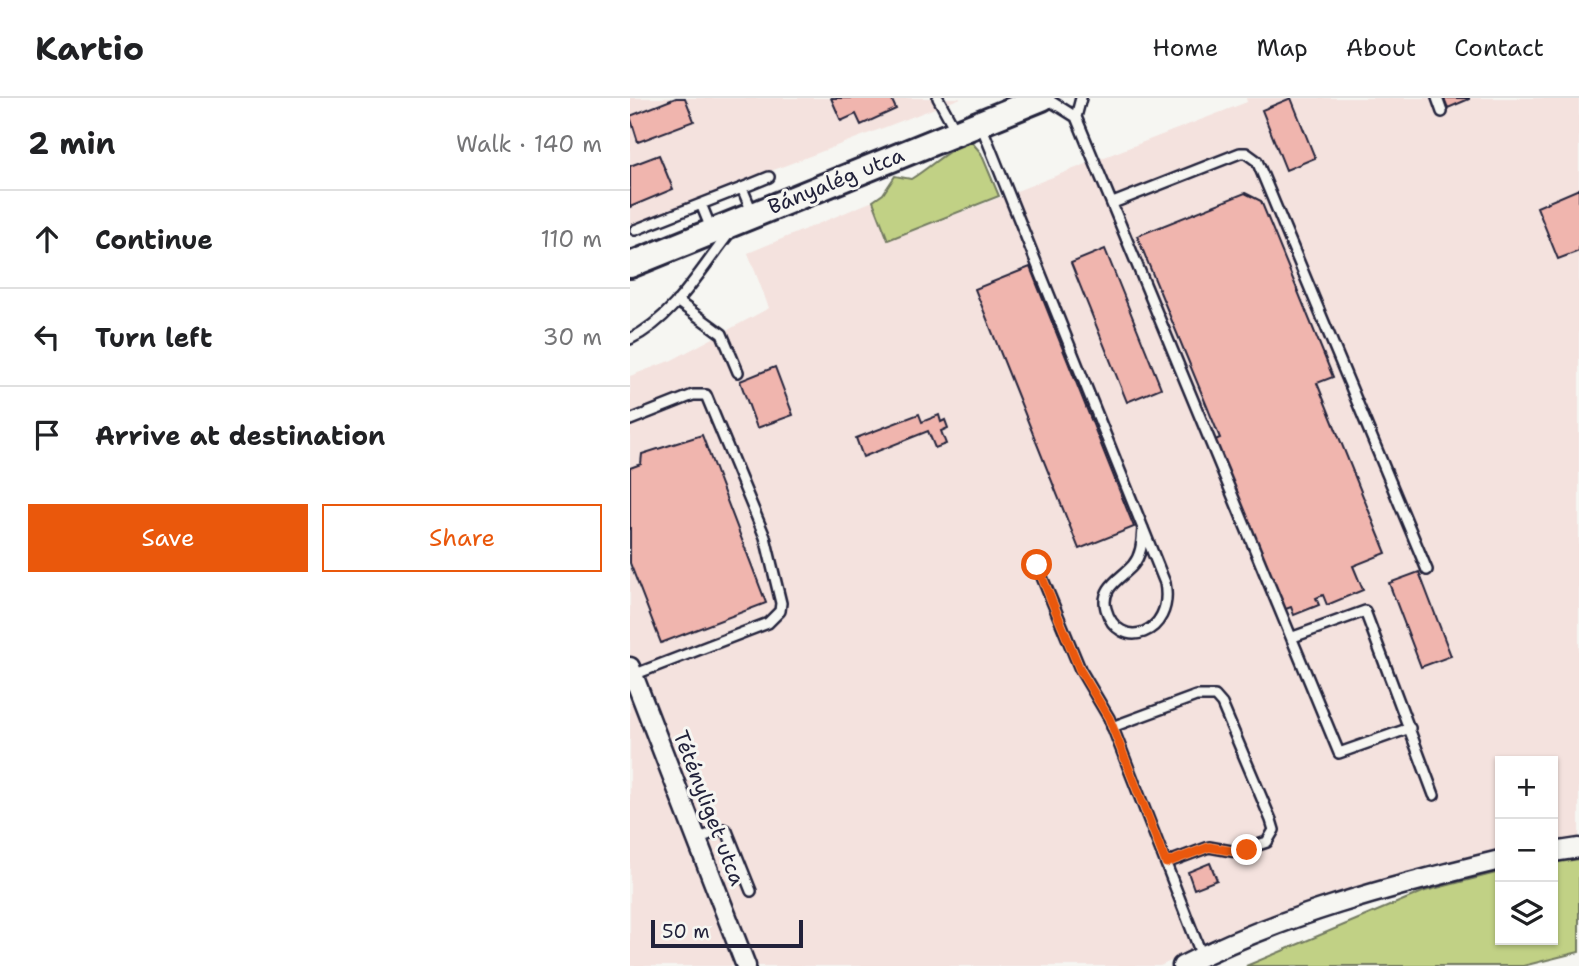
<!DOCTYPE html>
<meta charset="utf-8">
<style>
body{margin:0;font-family:"Shantell Sans",sans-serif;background:#f2f2f2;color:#202124}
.controls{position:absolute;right:21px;bottom:21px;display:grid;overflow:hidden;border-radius:0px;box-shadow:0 2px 5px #0004}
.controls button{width:63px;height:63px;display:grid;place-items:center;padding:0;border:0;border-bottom:2px solid #e0e0e0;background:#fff;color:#202124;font:35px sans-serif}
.scale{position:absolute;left:21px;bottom:18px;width:152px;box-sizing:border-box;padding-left:7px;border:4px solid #22223b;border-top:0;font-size:19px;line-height:24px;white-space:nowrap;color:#22223b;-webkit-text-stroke:5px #f6f6f2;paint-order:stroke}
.stop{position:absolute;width:21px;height:21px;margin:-16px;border:5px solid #ea580c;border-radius:50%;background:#fff}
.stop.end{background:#ea580c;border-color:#fff;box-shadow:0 2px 7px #0008}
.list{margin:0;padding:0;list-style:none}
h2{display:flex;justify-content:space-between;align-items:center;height:91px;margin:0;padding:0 28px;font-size:30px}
h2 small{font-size:23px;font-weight:400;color:#757577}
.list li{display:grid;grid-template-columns:46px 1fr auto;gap:21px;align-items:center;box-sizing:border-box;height:98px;padding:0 28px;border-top:2px solid #e0e0e0}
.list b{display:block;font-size:26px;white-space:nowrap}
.list em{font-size:23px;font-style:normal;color:#757577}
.actions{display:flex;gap:14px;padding:21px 28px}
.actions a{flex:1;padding:16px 0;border:2px solid #ea580c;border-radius:0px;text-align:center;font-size:24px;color:#ea580c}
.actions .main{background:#ea580c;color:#fff}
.icon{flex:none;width:38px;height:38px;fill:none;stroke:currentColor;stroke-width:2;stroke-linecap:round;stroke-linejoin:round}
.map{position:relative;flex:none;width:949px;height:868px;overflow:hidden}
header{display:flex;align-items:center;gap:42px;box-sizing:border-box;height:98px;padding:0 35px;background:#fff;border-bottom:2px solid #e0e0e0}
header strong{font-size:33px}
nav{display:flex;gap:38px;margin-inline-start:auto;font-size:24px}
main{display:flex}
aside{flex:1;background:#fff}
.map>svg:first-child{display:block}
.built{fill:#f4e2de}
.green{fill:#c1d185;stroke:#727a60;stroke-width:2}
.building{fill:#f0b5ae;stroke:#22223b;stroke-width:2}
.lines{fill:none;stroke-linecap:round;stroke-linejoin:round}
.lane-casing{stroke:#22223b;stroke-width:14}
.street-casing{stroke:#22223b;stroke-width:23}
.secondary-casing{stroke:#22223b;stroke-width:30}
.lane{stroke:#f6f6f2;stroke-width:9}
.street{stroke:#f6f6f2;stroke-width:18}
.secondary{stroke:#f6f6f2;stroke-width:24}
.route{stroke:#ea580c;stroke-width:9}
.labels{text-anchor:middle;stroke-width:6;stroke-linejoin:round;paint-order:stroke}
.street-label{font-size:21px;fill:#22223b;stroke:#f6f6f2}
</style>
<header>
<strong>Kartio</strong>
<nav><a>Home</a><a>Map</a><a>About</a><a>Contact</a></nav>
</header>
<main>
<aside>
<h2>2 min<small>Walk · 140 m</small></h2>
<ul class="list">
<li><svg class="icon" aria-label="ahead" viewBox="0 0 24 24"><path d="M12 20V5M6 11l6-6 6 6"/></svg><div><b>Continue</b></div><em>110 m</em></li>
<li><svg class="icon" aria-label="left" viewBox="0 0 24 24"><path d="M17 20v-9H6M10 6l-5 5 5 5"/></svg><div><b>Turn left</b></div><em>30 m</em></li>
<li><svg class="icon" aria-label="arrive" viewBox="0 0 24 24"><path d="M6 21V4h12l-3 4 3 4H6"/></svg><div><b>Arrive at destination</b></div></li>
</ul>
<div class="actions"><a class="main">Save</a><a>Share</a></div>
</aside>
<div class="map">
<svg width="949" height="868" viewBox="0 0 949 868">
<rect width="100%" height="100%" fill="#f6f6f2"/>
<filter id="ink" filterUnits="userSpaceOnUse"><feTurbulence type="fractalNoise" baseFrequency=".0143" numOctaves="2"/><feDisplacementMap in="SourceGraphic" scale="14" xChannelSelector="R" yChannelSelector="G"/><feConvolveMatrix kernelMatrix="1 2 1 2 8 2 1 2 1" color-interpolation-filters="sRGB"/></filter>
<g filter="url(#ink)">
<path class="built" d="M0,0H331L0,127Z
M616,0H949V740L923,743V663H870V751L801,767L699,797L606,833L530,868H0V278L42,262L139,210L118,155L243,103L259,142L617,4Z"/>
<path class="green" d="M340,42L351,55L369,98L258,142L243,103L253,96L265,78L281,81C302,68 318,51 340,42Z
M949,761V854L893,868H616L795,793L870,774V842H923V765Z"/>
<path class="building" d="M46,0H55L64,23L8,44L0,18Z
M201,0H261L266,11L231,27L226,16L211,23Z
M661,0L685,60L656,72L632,12Z
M814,0H839V1L818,10Z
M29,57L43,91L0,109V68Z
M949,91V153L928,161L907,109Z
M615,95L631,103L703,279L687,285L756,455L723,468L733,492L697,507L693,497L686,500L689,507L664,517L661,509L653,512L583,343L590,340L507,138Z
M475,151L531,290L497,304L441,165Z
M400,169L504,429L449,451L345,191Z
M145,269L163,317L127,330L110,283Z
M289,316L292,324L309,317L311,324L315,322L318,330L311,333L316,346L305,350L298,333L233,359L226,340Z
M72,337L136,505L31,545L0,465V370L11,366L12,356Z
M789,474L821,558L791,569L759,485Z
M580,765L587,782L564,791L558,774Z"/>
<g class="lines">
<g class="lane-casing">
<path id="lane" d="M308,0L326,33
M451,0L446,19L709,655L780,630
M807,0L812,14
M414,4H422L446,19
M351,27L535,485C545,537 488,555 476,511C470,489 492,480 503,467C512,456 512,443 513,430
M112,90L139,79
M483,105L610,55H616L627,63L797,472
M5,132L71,106
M82,133L71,106L112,90L123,116
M47,203L92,236L108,274
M0,241C44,220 71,171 101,133
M0,322L63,297H76L135,439L151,505L150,513L138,525L3,577
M407,467L450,571L479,620L572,858
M663,539L735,513L804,697
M482,629L566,598H585L592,606L641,722L644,732L637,744L607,754L579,749L536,765
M67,741L93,731L97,733L121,793"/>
</g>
<g class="street-casing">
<path id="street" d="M0,569L116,868
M923,754L949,750
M552,868C652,817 762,788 870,762"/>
</g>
<g class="secondary-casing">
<path id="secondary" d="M0,167L412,0"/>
</g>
<use href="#lane" class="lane"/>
<use href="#street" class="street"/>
<use href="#secondary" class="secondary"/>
</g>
</g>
<g class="lines" filter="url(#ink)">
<path class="route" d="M407,467L450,572L479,620L536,765L579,749L607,754L617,752"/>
</g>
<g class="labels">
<g class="street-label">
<text transform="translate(206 83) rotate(-22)" y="7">Bányalég utca</text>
<text transform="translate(79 710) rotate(69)" y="7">Tétényliget utca</text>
</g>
</g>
</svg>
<div class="controls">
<button>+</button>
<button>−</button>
<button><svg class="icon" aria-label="layers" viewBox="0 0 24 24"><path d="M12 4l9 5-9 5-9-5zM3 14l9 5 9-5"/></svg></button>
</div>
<div class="scale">50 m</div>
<div class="stop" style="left:407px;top:467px"></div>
<div class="stop end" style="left:617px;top:752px"></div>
</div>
</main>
